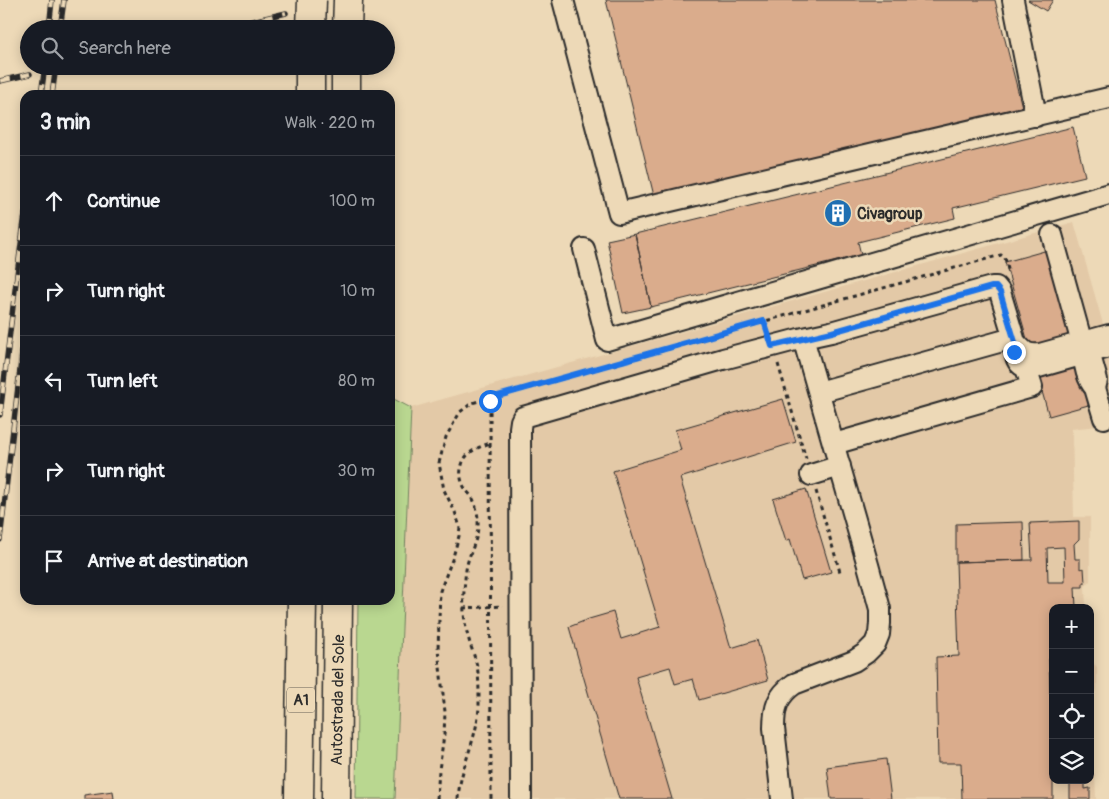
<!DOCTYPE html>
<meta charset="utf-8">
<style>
body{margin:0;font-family:Pangolin,sans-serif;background:#20242c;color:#f1f3f6}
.controls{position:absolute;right:15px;bottom:15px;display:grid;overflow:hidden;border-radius:10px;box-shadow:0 2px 12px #0003}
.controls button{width:45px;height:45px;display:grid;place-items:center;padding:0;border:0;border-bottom:1px solid #363941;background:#171b24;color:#f1f3f6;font:25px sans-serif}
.stop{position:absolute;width:15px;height:15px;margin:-11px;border:4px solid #1a73e8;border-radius:50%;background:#fff}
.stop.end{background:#1a73e8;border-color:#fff;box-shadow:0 1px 5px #0008}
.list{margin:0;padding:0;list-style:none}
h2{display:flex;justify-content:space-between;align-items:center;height:65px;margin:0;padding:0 20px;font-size:21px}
h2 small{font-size:16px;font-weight:400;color:#9ea1a6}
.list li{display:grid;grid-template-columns:32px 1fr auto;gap:15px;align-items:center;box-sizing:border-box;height:90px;padding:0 20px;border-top:1px solid #363941}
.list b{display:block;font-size:19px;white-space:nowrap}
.list em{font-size:16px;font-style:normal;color:#9ea1a6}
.icon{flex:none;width:28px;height:28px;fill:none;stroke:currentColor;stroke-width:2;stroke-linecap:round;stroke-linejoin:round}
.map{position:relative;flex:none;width:1109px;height:799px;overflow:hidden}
.search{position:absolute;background:#171b24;box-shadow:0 2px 12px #0003;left:20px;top:20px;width:375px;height:55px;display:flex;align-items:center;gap:12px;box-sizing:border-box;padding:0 18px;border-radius:28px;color:#9ea1a6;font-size:19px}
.panel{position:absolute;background:#171b24;box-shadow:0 2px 12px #0003;left:20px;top:90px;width:375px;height:515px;border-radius:15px}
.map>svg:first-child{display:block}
.built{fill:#e3c9a7}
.green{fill:#b9d790;stroke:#72815e}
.building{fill:#daac8c;stroke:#2b2b2b;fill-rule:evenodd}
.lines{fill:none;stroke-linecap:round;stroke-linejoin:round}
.minor-casing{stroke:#2b2b2b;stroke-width:24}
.highway-casing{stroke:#2b2b2b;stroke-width:31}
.path{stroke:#2b2b2b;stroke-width:3;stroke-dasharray:4 4;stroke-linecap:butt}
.minor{stroke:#edd9b7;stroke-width:20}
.highway{stroke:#edd9b7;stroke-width:28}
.rail-casing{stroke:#2b2b2b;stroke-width:5.5}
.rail{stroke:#edd9b7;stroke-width:4;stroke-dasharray:11;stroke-linecap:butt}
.highway-bridge-casing{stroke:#2b2b2b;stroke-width:31;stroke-linecap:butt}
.highway-bridge{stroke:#edd9b7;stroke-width:28}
.route{stroke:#1a73e8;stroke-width:6}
.labels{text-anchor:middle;stroke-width:5;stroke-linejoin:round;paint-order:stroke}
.shield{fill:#edd9b7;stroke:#655f55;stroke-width:1}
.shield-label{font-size:15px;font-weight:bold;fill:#2b2b2b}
.poi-label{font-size:16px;font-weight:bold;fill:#2b2b2b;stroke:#edd9b7;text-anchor:start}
.street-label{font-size:16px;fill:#2b2b2b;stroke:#edd9b7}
</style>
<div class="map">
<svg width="1109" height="799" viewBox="0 0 1109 799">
<rect width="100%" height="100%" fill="#edd9b7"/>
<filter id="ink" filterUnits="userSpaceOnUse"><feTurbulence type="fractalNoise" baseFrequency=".02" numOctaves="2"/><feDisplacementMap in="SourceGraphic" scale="10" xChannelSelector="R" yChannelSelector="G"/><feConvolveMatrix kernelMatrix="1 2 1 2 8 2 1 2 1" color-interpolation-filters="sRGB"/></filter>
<g filter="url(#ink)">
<path class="built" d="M1074,222L1109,345V425L1079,428L1072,429L1074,517H1090V581L1085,587L1086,608H1053V780H1090V770L1095,775L1096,799H395L411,408Z
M1090,660L1097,667V689L1090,697Z"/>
<path class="green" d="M390,397L411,408L395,799H356L358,600H390Z"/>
<path class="building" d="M606,0H995L1022,107L654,196Z
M1028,0H1053L1046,11Z
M1073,127L1085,176L953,208L955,218L858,242L861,255L651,307L635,234Z
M635,234L651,307L623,313L607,240Z
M1048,250L1092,404L1049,416L1005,262Z
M783,399L796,442L680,478L731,648L757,640L768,680L699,700L693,679L675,684L670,667L636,677L672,799H619L569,627L589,619L613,612L621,639L660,627L613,471L681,450L675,430Z
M806,489L831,572L802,580L790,539L786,541L773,499Z
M1079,521V539L1074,544L1075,559H1080V569L1084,568L1085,583H1083V587H1075L1076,608H1053V659H1049L1050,693H1053V799H962L961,763H938L936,657L959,656L956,562L1032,560L1030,523ZM1064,547L1065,582H1048L1047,548Z
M1023,522L1024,560L956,562V524Z
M886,759L891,799H831L827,767Z
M1070,780H1085V789L1090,788V799H1070Z
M113,791L114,799H84V795Z"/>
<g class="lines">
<g class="minor-casing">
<path id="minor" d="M563,0L619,213L1109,98
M1013,0L1036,116
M1052,235L1085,354C1083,365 1088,380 1095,388L1097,380L1091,359L1085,354
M584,249L607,340L1109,194
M1109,335L1040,354C1026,355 1024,352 1015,342C1014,356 1016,367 1032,369L1109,347
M1095,388L1104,418
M819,392L1013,338
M834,444L1032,387L1026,368
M811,475L840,466
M521,799L520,428L521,421L523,417L723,359L799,339L831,332L992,287H996L1000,292L1015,342
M782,799L774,728C774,708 777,696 794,684L854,661L866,653L875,644L879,634L880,623V609L868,565L803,338"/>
</g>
<g class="highway-casing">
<path id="highway" d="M347,29L348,0
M310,95V66
M346,95V66
M299,799L302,600
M336,799L338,600"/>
</g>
<path class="path" d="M778,364L806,459
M816,491L840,572
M463,608L503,606
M437,799L439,770L444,735L445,712L438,649L440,591L453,557L459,536L460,527L455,512L444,490L439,463L446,437L460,412L472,403L490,398
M458,799C460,766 479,736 479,703C479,693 479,683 478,673C477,661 472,651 469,640C464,624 463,607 464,591C465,581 465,571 468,561C472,547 479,537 478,521C478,514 476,505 473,499C472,496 468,493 466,490C461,483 459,474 462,465C465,452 479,447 490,443
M491,799L490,401L491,398L1001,255L1005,258L1009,273"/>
<use href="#minor" class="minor"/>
<use href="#highway" class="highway"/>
<g class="rail-casing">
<path id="rail" d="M49,29L52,0
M60,29L64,0
M219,29L286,13
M0,81L30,74
M41,95L45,66
M52,95L56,66
M0,415L15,290L25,214
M0,540L25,327"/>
</g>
<use href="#rail" class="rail"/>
<g class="highway-bridge-casing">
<path id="highway-bridge" d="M311,29L312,0"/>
</g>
<use href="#highway-bridge" class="highway-bridge"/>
</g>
</g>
<g class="lines" filter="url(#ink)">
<path class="route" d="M490,401L491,398L764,321L772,346L832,332L992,287H996L1000,292L1015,342L1014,352"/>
</g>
<defs>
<g id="building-disc" transform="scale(1.4375)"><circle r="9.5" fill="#1f6fb2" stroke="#edd9b7"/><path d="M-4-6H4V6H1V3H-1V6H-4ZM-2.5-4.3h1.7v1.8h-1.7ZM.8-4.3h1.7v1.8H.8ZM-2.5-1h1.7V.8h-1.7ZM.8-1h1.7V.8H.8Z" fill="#fff"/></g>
</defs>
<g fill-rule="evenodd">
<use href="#building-disc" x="838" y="213"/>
</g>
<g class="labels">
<rect class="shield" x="287" y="687.5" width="28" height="25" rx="4"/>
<g class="shield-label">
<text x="301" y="705">A1</text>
</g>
<g class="poi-label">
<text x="857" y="219">Civagroup</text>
</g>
<g class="street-label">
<text transform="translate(337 700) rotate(-89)" y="6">Autostrada del Sole</text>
</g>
</g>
</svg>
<div class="controls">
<button>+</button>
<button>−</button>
<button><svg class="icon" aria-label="locate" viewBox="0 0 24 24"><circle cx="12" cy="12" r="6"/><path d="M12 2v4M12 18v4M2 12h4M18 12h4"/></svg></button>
<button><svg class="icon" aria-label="layers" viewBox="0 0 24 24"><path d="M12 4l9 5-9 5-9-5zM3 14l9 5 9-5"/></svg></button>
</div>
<div class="stop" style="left:490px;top:401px"></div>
<div class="stop end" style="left:1014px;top:352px"></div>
<div class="search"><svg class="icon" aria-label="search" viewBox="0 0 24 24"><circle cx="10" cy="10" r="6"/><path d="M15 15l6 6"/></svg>Search here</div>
<section class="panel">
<h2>3 min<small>Walk · 220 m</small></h2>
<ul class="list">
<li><svg class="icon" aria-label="ahead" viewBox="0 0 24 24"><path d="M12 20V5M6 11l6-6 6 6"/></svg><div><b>Continue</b></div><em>100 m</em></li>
<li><svg class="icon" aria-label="right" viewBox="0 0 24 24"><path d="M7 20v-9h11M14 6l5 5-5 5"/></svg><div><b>Turn right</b></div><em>10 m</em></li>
<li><svg class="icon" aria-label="left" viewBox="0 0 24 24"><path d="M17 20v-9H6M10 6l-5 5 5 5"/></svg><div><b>Turn left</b></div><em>80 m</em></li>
<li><svg class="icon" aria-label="right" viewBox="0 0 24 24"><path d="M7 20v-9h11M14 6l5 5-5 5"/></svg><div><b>Turn right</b></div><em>30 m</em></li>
<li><svg class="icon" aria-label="arrive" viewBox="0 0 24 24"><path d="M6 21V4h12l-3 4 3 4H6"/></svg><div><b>Arrive at destination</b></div></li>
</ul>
</section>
</div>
